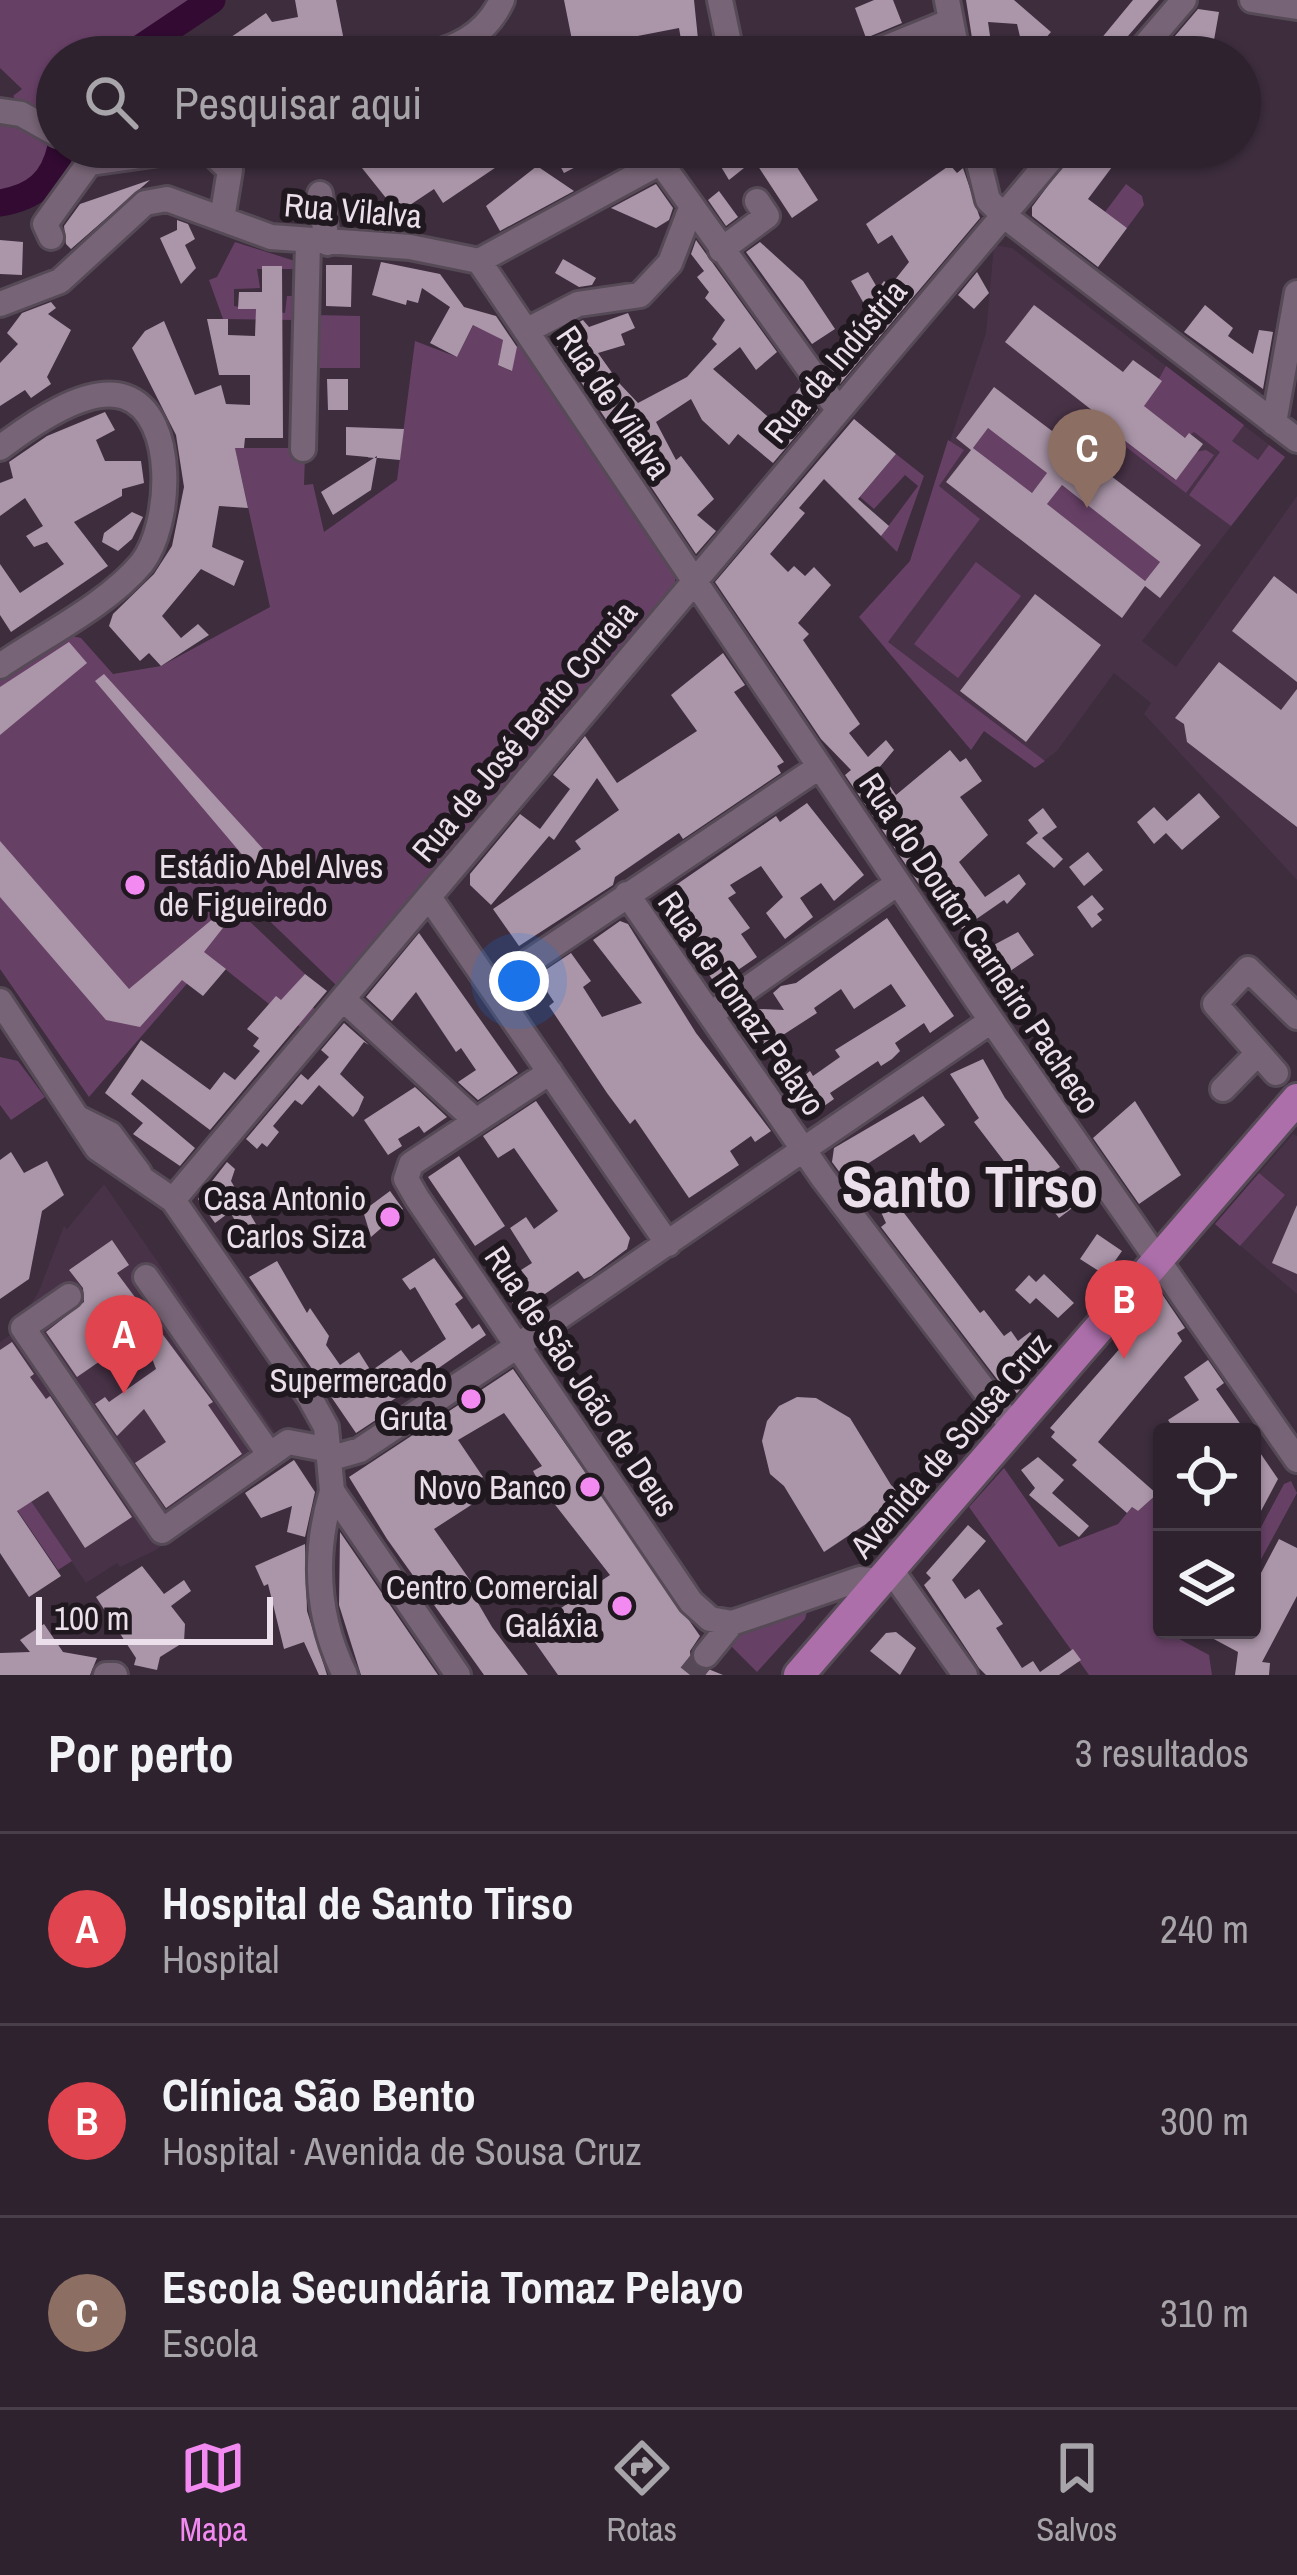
<!DOCTYPE html>
<html lang="pt">
<meta charset="utf-8">
<style>
body{margin:0;font-family:"Archivo Narrow",sans-serif;background:#362a36;color:#f1f3f6}
.controls{position:absolute;right:36px;bottom:36px;display:grid;overflow:hidden;border-radius:12px;box-shadow:0 3px 9px #0004}
.controls button{width:108px;height:108px;display:grid;place-items:center;padding:0;border:0;border-bottom:3px solid #493f4a;background:#2e222e;color:#f1f3f6;font:60px sans-serif}
.scale{position:absolute;left:36px;bottom:30px;width:237px;box-sizing:border-box;padding-left:12px;border:6px solid #eadfea;border-top:0;font-size:33px;line-height:42px;white-space:nowrap;color:#eadfea;-webkit-text-stroke:9px #20181f;paint-order:stroke}
.you{position:absolute;left:519px;top:981px;width:42px;height:42px;margin:-30px;border:9px solid #fff;border-radius:50%;background:#1a73e8;box-shadow:0 0 0 18px #1a73e833}
.badge{display:grid;place-items:center;width:78px;height:78px;border-radius:50%;background:#f38af1;color:#fff;font-size:39px;font-weight:700}
.pin{position:absolute;translate:-50% -99px;filter:drop-shadow(0 3px 6px #0008)}
.pin::after{content:'';position:absolute;top:63px;width:42px;height:36px;background:inherit;clip-path:polygon(0 0,100% 0,50% 100%)}
.list{margin:0;padding:0;list-style:none}
h2{display:flex;justify-content:space-between;align-items:center;height:156px;margin:0;padding:0 48px;font-size:51px}
h2 small{font-size:39px;font-weight:400;color:#a7a4aa}
.list li{display:grid;grid-template-columns:78px 1fr auto;gap:36px;align-items:center;box-sizing:border-box;height:192px;padding:0 48px;border-top:3px solid #493f4a}
.list b{display:block;font-size:45px;white-space:nowrap}
.list p{margin:0;font-size:39px;white-space:nowrap;color:#a7a4aa}
.list em{font-size:39px;font-style:normal;color:#a7a4aa}
.icon{flex:none;width:66px;height:66px;fill:none;stroke:currentColor;stroke-width:2;stroke-linecap:round;stroke-linejoin:round}
.map{position:relative;flex:none;width:1297px;height:1675px;overflow:hidden}
.search{position:absolute;background:#2e222e;box-shadow:0 3px 9px #0004;left:36px;right:36px;top:36px;height:132px;display:flex;align-items:center;gap:30px;box-sizing:border-box;padding:0 42px;border-radius:66px;color:#a7a4aa;font-size:45px}
.sheet{height:732px;background:#2e222e}
nav{display:flex;justify-content:space-around;align-items:center;box-sizing:border-box;height:168px;border-top:3px solid #493f4a;background:#2e222e;font-size:33px;color:#a7a4aa}
nav a{display:grid;justify-items:center;gap:6px}
nav .on{color:#f38af1}
.map>svg:first-child{display:block}
.built{fill:#483247}
.green{fill:#674066}
.lines{fill:none;stroke-linecap:round;stroke-linejoin:round}
.river{stroke:#320a32;stroke-width:27}
.building{fill:#ab96a9;fill-rule:evenodd}
.minor-tunnel{stroke:#574857;stroke-width:24;stroke-dasharray:24 12;stroke-linecap:butt}
.minor-casing{stroke:#574a57;stroke-width:30}
.major-casing{stroke:#574a57;stroke-width:36}
.minor{stroke:#776476;stroke-width:24}
.major{stroke:#ac6faa;stroke-width:30}
.poi-dot{fill:#f38af1;stroke:#20181f;stroke-width:4.5}
.labels{text-anchor:middle;stroke-width:12;stroke-linejoin:round;paint-order:stroke}
.street-label{font-size:33px;fill:#eadfea;stroke:#20181f}
.poi-label{font-size:33px;fill:#eadfea;stroke:#20181f;text-anchor:end}
.town-label{font-size:57px;font-weight:bold;fill:#eadfea;stroke:#20181f}
</style>
<div class="map">
<svg width="1297" height="1675" viewBox="0 0 1297 1675">
<rect width="100%" height="100%" fill="#3d2d3d"/>
<path class="built" d="M994,245L1012,248L1285,457L1142,641L1176,667L1297,496V880L1144,714L1151,703L1114,673L1057,751L1035,768L984,731L971,750L859,617L910,561L986,333Z
M1293,1134L1297,1136V1294L1215,1224Z
M104,1184L290,1454L154,1551L120,1567L117,1563L86,1583L0,1456V1342L13,1333L39,1291L64,1226L67,1229Z"/>
<path class="green" d="M0,0H203L122,57H57V127L22,108L13,96L22,89L0,68Z
M12,120L58,147C49,179 32,195 0,199V121Z
M1126,184L1142,196L1144,205L1127,228L1105,212Z
M235,242L295,261V269H257L260,288L234,289V306L285,313L287,296H295V320L223,319L209,280L217,277Z
M317,315L360,316V368H316Z
M474,324L503,340L498,365L511,371L518,343L675,576V588L337,986L254,906L244,916L305,974L293,988L317,1011L303,1029L287,1017L276,997L269,1004L210,957L89,1097L0,969V680L68,635L81,638L113,674L161,666L270,607L235,448H293L305,457L304,485L313,484L324,532L397,480L415,341L457,357Z
M1166,366L1244,425L1232,441L1258,460L1269,445L1285,457L1231,526L1189,495L1220,452L1194,432L1185,438L1144,406Z
M988,428L1047,473L1032,493L973,448Z
M1120,437L1175,480L1196,452L1206,450L1214,455L1186,493L1117,440Z
M948,440L964,450L939,486L980,519L888,642L1045,761L1035,768L984,731L971,750L859,617L910,561Z
M896,454L924,476L897,552L881,536L918,486L905,475L874,509L860,497Z
M1062,485L1160,562L1145,581L1047,504Z
M976,562L1021,596L958,678L914,644Z
M0,1057L18,1061L45,1097L11,1120L0,1105Z
M1259,1173L1285,1195L1240,1246L1215,1224Z
M0,1456L72,1561L58,1570L0,1485Z
M1004,1468L1059,1547L1118,1524L1132,1507L1138,1511L1157,1494L1162,1495V1630H1172V1635L1209,1655L1212,1675H1089L969,1507Z
M1291,1481L1297,1493L1252,1576V1544L1284,1484Z
M802,1610L807,1612L805,1619L757,1672L729,1644L745,1629Z"/>
<g class="lines">
<path class="river" d="M127,57L212,0
M0,203C35,197 53,182 61,147"/>
</g>
<path class="building" d="M295,0H336L345,46L285,57H226L218,46L266,13L272,22L298,17Z
M564,0H694L698,39L709,37L713,57H684L679,28L617,40L619,53L542,57L572,40Z
M874,0H893L902,23L866,38L855,8Z
M966,0H1014L1051,32L1029,57H1007L1021,41L1017,24L988,22L993,57H975Z
M1133,0H1159L1110,57H1086Z
M1198,9L1219,12L1211,57H1157Z
M392,147H526L443,203L434,189L398,213L362,168Z
M560,147H614L564,173L553,153Z
M739,147H784L818,200L792,218L754,160L729,180L720,165Z
M1077,147H1127L1088,199L1127,228L1098,267L1032,216V207Z
M950,165L957,173L963,168L980,218L840,384L827,365L837,355L833,349L843,337L865,327L860,317L867,309L851,281L868,272L878,289L884,281L890,286L909,262L892,235L878,244L866,224Z
M537,166L574,191L500,231L486,206Z
M150,180L71,249L66,244L64,226L80,204Z
M656,184L673,208L669,220L656,228L611,208Z
M719,191L738,217L726,226L708,200Z
M177,220L188,224L195,239L185,245L196,268L181,284L160,238L177,230Z
M0,240L23,242L22,275L0,274Z
M696,240L777,352L756,370L740,347L713,369L774,422L801,386L818,410L773,463L738,434L729,445L702,420L691,399L656,422L676,460L681,456L714,499L697,515L716,531L696,554L551,337L583,320L589,327L628,313L635,328L621,334L625,345L598,353L620,384L638,403L687,377L717,344L712,339L725,320L705,298L709,292L697,277L704,271L691,254Z
M760,242L803,281L835,329L812,344L746,252Z
M563,259L596,278L592,285L579,287L555,273Z
M381,262L440,274L464,307L496,316L517,347L512,371L498,365L503,340L473,325L457,357L430,343L450,307L422,288L418,303L407,300L406,305L372,295Z
M326,265H352L351,307L326,306Z
M262,266H282L283,438H245L244,448H235L248,508L219,506L212,547L244,561L234,586L201,569L162,616L181,638L198,624L209,635L161,666L149,653L140,661L109,626L113,614L154,574L172,546L184,487L176,435L132,348L145,331L164,321L195,395L221,385L226,404L250,405V375H219L207,319H228V335L255,336L256,309H238L239,292H262Z
M977,272L989,293L974,309L958,295Z
M51,302L56,308L48,314L71,330L47,377L51,384L31,398L25,390L0,406V363L18,344L7,333L22,313Z
M1034,305L1123,372L1133,360L1162,381L1144,406L1185,438L1189,433L1203,444L1176,480L1107,427L1085,456L1201,545L1160,598L1145,586L1122,618L946,482L971,450L956,438L994,387L1068,443L1093,411L1005,342ZM988,428L1047,473L1032,493L973,448ZM1062,485L1160,562L1145,581L1047,504Z
M1205,305L1233,328L1228,336L1253,354L1259,330L1273,332L1263,389L1184,332Z
M327,379H348V410H328Z
M105,412L115,430L96,440L105,461H141L144,483L122,489V496L74,522L108,566L11,632L0,615V564L20,593L64,564L47,542L34,547L26,536L43,526L25,498L0,516V483L13,478L9,462L47,436Z
M854,419L896,454L858,499L889,526L881,536L824,479L799,508L805,513L770,554L788,572L794,566L805,576L814,567L831,585L798,623L809,634L803,640L860,724L849,733L868,757L886,740L894,750L878,769L896,795L950,750L960,762L966,758L982,781L960,797L988,835L959,862L985,897L1019,874L1026,884L1007,904L1004,900L962,929L930,881L921,887L845,775L851,770L821,739L715,582Z
M346,427L404,429L400,460L346,455Z
M377,456L371,490L333,515L321,492Z
M132,512L143,517L132,539L118,551L102,542L104,533Z
M1274,576L1297,594V682L1232,631Z
M1035,594L1101,645L1026,742L960,691Z
M69,642L87,663L0,735V687Z
M723,653L745,685L734,692L784,762L777,766L781,773L683,839L679,833L615,877L613,885L519,946L493,909L581,849L575,841L619,810L597,778L554,840L549,836L491,905L470,885V874L520,814L540,829L570,789L553,775L585,736L617,783L697,731L671,695Z
M1219,662L1281,710L1297,689V827L1187,742L1184,724L1175,718Z
M104,674L275,862L262,878L95,681Z
M1199,793L1220,817L1182,850L1166,833L1154,844L1137,822L1154,807L1167,821Z
M807,803L864,875L834,901L821,883L800,898L813,917L785,939L766,913L783,897L761,866L730,885L736,893L728,898L750,928L741,934L757,957L716,985L657,898L776,816L780,822Z
M1043,808L1057,827L1042,838L1063,859L1054,868L1026,843L1038,833L1041,837L1028,820Z
M0,841L129,989L239,897L244,901L204,952L226,969L203,996L182,980L140,1027L106,1020L0,897Z
M1088,852L1103,870L1084,886L1069,867Z
M1092,895L1104,909L1097,914L1102,920L1092,928L1077,907Z
M887,918L954,1016L930,1033L924,1023L895,1043L900,1051L892,1059L881,1066L878,1061L830,1093L834,1099L810,1116L774,1073L793,1060L804,1076L810,1071L813,1076L840,1057L835,1050L906,1006L891,984L854,1009L841,989L814,1008L817,1013L758,1051L740,1028L759,1009L784,1010L773,993L781,986L796,983Z
M620,921L628,924L696,1033L771,1131L755,1142L751,1136L730,1151L739,1165L689,1198L635,1119L630,1124L607,1093L549,1006L554,1002L542,984L544,971L571,953L591,981L583,987L602,1017L642,1003L593,940Z
M1018,932L1034,955L995,981L977,954Z
M419,933L518,1073L478,1100L458,1082L476,1070L461,1048L456,1052L416,992L392,1021L366,997Z
M305,974L327,991L210,1130L142,1079L131,1094L195,1148L180,1166L133,1134L143,1123L105,1093L141,1040L210,1090L224,1072L235,1080L260,1051L253,1046L259,1038L247,1029L276,996L281,1000Z
M344,1023L369,1045L364,1042L340,1074L364,1097L358,1111L353,1117L319,1085L302,1105L295,1100L273,1126L279,1132L267,1147L262,1143L257,1149L246,1139L301,1074L308,1080L329,1057L321,1050Z
M983,1059L1005,1098L1060,1167L1026,1190L974,1122L979,1118L950,1074Z
M415,1087L447,1117L424,1133L419,1126L398,1139L402,1146L388,1155L364,1120Z
M923,1096L945,1125L920,1143L914,1134L861,1168L883,1197L897,1186L901,1191L906,1187L914,1198L901,1209L980,1313L984,1310L1004,1336L1011,1331L1018,1341L1030,1332L1051,1354L1017,1393L1003,1387L881,1227L886,1223L881,1212L861,1188L855,1193L832,1162L834,1148Z
M536,1101L630,1238L627,1249L591,1276L584,1279L578,1271L519,1312L505,1293L528,1279L521,1270L532,1263L510,1228L526,1217L534,1229L558,1211L514,1148L498,1158L483,1136Z
M1135,1101L1181,1175L1139,1204L1093,1138Z
M11,1152L24,1173L47,1161L64,1195L42,1211L29,1279L0,1299V1160Z
M459,1156L505,1226L475,1246L428,1177Z
M227,1162L235,1169L231,1181L261,1233L247,1241L230,1212L215,1223L198,1199Z
M1063,1171L1083,1200L1059,1218L1046,1201Z
M390,1191L403,1209L371,1237L363,1211Z
M1297,1205V1274L1272,1263Z
M1097,1234L1122,1251L1105,1275L1080,1259Z
M112,1240L129,1265L117,1273L213,1402L208,1405L242,1454L166,1508L135,1463L166,1442L144,1409L117,1436L95,1404L105,1397L109,1402L156,1369L153,1361L135,1337L77,1377L46,1332L84,1302L83,1288L69,1270Z
M434,1258L463,1298L455,1304L472,1329L479,1324L486,1335L387,1404L388,1412L356,1433L249,1277L277,1261L307,1313L310,1308L329,1336L326,1345L340,1365L359,1352L371,1371L401,1350L411,1363L446,1339L415,1287L410,1290L402,1279Z
M1044,1274L1074,1303L1058,1318L1036,1298L1030,1304L1015,1290L1029,1275L1036,1282Z
M1160,1291L1185,1328L1177,1333L1182,1341L1098,1442L1157,1494L1138,1511L1132,1507L1127,1513L1072,1465L1077,1460L1051,1437L1055,1432L1050,1428L1151,1313L1143,1309Z
M12,1342L34,1374L30,1377L46,1399L50,1396L132,1517L85,1548L48,1491L17,1511L61,1576L29,1597L0,1553V1350Z
M1208,1360L1224,1383L1216,1389L1246,1432H1176L1168,1420L1199,1400L1184,1377Z
M513,1369L700,1636L690,1651L691,1662L723,1675H558L527,1631L610,1575L542,1488L533,1471L542,1466L504,1413L458,1440L483,1477L473,1483L482,1498L434,1529L472,1583L468,1586L492,1627L528,1675H484L387,1539L349,1477Z
M816,1398L850,1418L891,1485L905,1498L824,1552L784,1486L770,1474L762,1441L767,1421L779,1406L797,1397Z
M1252,1441L1278,1479L1252,1528Z
M1038,1457L1064,1480L1052,1493L1089,1526L1079,1537L1029,1495L1035,1488L1021,1470Z
M294,1460L315,1492L305,1537L287,1532L292,1506L261,1518L245,1493Z
M968,1525L986,1541L952,1580L965,1599L979,1589L1003,1624L996,1628L1022,1668L1033,1661L1040,1672L1073,1649L1081,1660L1059,1675H986L979,1668L924,1585L931,1578L926,1573Z
M340,1532L438,1675H361L339,1605Z
M1279,1539L1297,1548V1596L1262,1662L1270,1663L1269,1675H1235L1238,1652L1197,1630H1252V1590Z
M305,1544L307,1611L327,1675H319L304,1642L284,1649L268,1584L264,1586L255,1566Z
M142,1566L164,1594L184,1580L191,1591L171,1606L185,1624L184,1642L160,1657L157,1670L134,1665L136,1658L96,1597Z
M44,1624L63,1652L97,1658L90,1675H0V1653L30,1652L20,1640Z
M896,1632L916,1648L900,1675L870,1651L886,1633Z"/>
<g class="lines">
<path class="minor-tunnel" d="M690,1675L706,1655"/>
<g class="minor-casing">
<path id="minor" d="M720,0L732,57
M947,0L958,57
M1252,0L1297,7
M417,57C453,50 485,37 502,0
M863,57L951,21
M1135,57L1184,0
M0,111L21,114L57,134
M220,147L213,154L230,170L222,219
M975,147L988,200L1003,215L1297,440
M89,163L188,149L213,154
M661,163L837,408
M320,194L327,243
M51,237L45,224L89,163
M721,250L767,216L757,201
M479,261L977,1000L1297,1460
M479,261L689,147
M0,304L60,281L145,203L167,199L271,237L410,247L479,261
M526,331L578,304L640,295L670,263L691,208
M1274,423L1297,293
M0,448C29,426 87,384 125,397C178,415 171,526 142,563C107,605 45,635 0,666
M303,449L308,242
M627,894L823,1178L1011,1425
M429,897L668,1244
M493,986L819,767
M343,999L476,1121
M0,1001L97,1148L173,1200L310,1398L326,1427L332,1491L458,1675
M711,1014L898,883
M550,1072L411,1164L406,1179L417,1198L691,1602L710,1619L732,1623L860,1579L881,1581
M1276,1073L1215,1004L1248,969L1297,1017
M1223,1089L1258,1053
M78,1118L110,1134L139,1173
M173,1200L1061,147
M146,1277L270,1455
M69,1296L23,1328L162,1531L288,1442L330,1450
M332,1458L360,1450L501,1357L991,1021
M332,1491C313,1554 316,1616 345,1675
M891,1570L965,1675
M706,1655L732,1623
M106,1675H115"/>
</g>
<g class="major-casing">
<path id="major" d="M799,1675L1297,1099"/>
</g>
<use href="#minor" class="minor"/>
<use href="#major" class="major"/>
</g>
<g class="poi-dot">
<circle cx="135" cy="885" r="12"/>
<circle cx="390" cy="1217" r="12"/>
<circle cx="471" cy="1399" r="12"/>
<circle cx="590" cy="1487" r="12"/>
<circle cx="622" cy="1606" r="12"/>
</g>
<g class="labels">
<g class="street-label">
<text transform="translate(353 210) rotate(5)" y="12">Rua Vilalva</text>
<text transform="translate(835 361) rotate(-50)" y="12">Rua da Indústria</text>
<text transform="translate(614 402) rotate(56)" y="12">Rua de Vilalva</text>
<text transform="translate(524 731) rotate(-50)" y="12">Rua de José Bento Correia</text>
<text transform="translate(980 943) rotate(56)" y="12">Rua do Doutor Carneiro Pacheco</text>
<text transform="translate(742 1003) rotate(55)" y="12">Rua de Tomaz Pelayo</text>
<text transform="translate(582 1381) rotate(56)" y="12">Rua de São João de Deus</text>
<text transform="translate(950 1445) rotate(-49)" y="12">Avenida de Sousa Cruz</text>
</g>
<g class="poi-label">
<text x="159" y="878" text-anchor="start">Estádio Abel Alves<tspan x="159" dy="38">de Figueiredo</tspan></text>
<text x="366" y="1210">Casa Antonio<tspan x="366" dy="38">Carlos Siza</tspan></text>
<text x="447" y="1392">Supermercado<tspan x="447" dy="38">Gruta</tspan></text>
<text x="566" y="1499">Novo Banco</text>
<text x="598" y="1599">Centro Comercial<tspan x="598" dy="38">Galáxia</tspan></text>
</g>
<g class="town-label">
<text x="970" y="1207">Santo Tirso</text>
</g>
</g>
</svg>
<div class="controls">
<button><svg class="icon" aria-label="locate" viewBox="0 0 24 24"><circle cx="12" cy="12" r="6"/><path d="M12 2v4M12 18v4M2 12h4M18 12h4"/></svg></button>
<button><svg class="icon" aria-label="layers" viewBox="0 0 24 24"><path d="M12 4l9 5-9 5-9-5zM3 14l9 5 9-5"/></svg></button>
</div>
<div class="scale">100 m</div>
<div class="you"></div>
<div class="pin badge" style="left:124px;top:1394px;background:#e0444e">A</div>
<div class="pin badge" style="left:1124px;top:1359px;background:#e0444e">B</div>
<div class="pin badge" style="left:1087px;top:508px;background:#8d6e63">C</div>
<div class="search"><svg class="icon" aria-label="search" viewBox="0 0 24 24"><circle cx="10" cy="10" r="6"/><path d="M15 15l6 6"/></svg>Pesquisar aqui</div>
</div>
<section class="sheet">
<h2>Por perto<small>3 resultados</small></h2>
<ul class="list">
<li><span class="badge" style="background:#e0444e">A</span><div><b>Hospital de Santo Tirso</b><p>Hospital</p></div><em>240 m</em></li>
<li><span class="badge" style="background:#e0444e">B</span><div><b>Clínica São Bento</b><p>Hospital · Avenida de Sousa Cruz</p></div><em>300 m</em></li>
<li><span class="badge" style="background:#8d6e63">C</span><div><b>Escola Secundária Tomaz Pelayo</b><p>Escola</p></div><em>310 m</em></li>
</ul>
</section>
<nav>
<a class="on"><svg class="icon" aria-label="map" viewBox="0 0 24 24"><path d="M3 6l6-2 6 2 6-2v14l-6 2-6-2-6 2zM9 4v14M15 6v14"/></svg>Mapa</a>
<a><svg class="icon" aria-label="directions" viewBox="0 0 24 24"><path d="M12 3l9 9-9 9-9-9zM9 14v-3h6M13 9l2 2-2 2"/></svg>Rotas</a>
<a><svg class="icon" aria-label="saved" viewBox="0 0 24 24"><path d="M7 4h10v16l-5-4-5 4z"/></svg>Salvos</a>
</nav>
